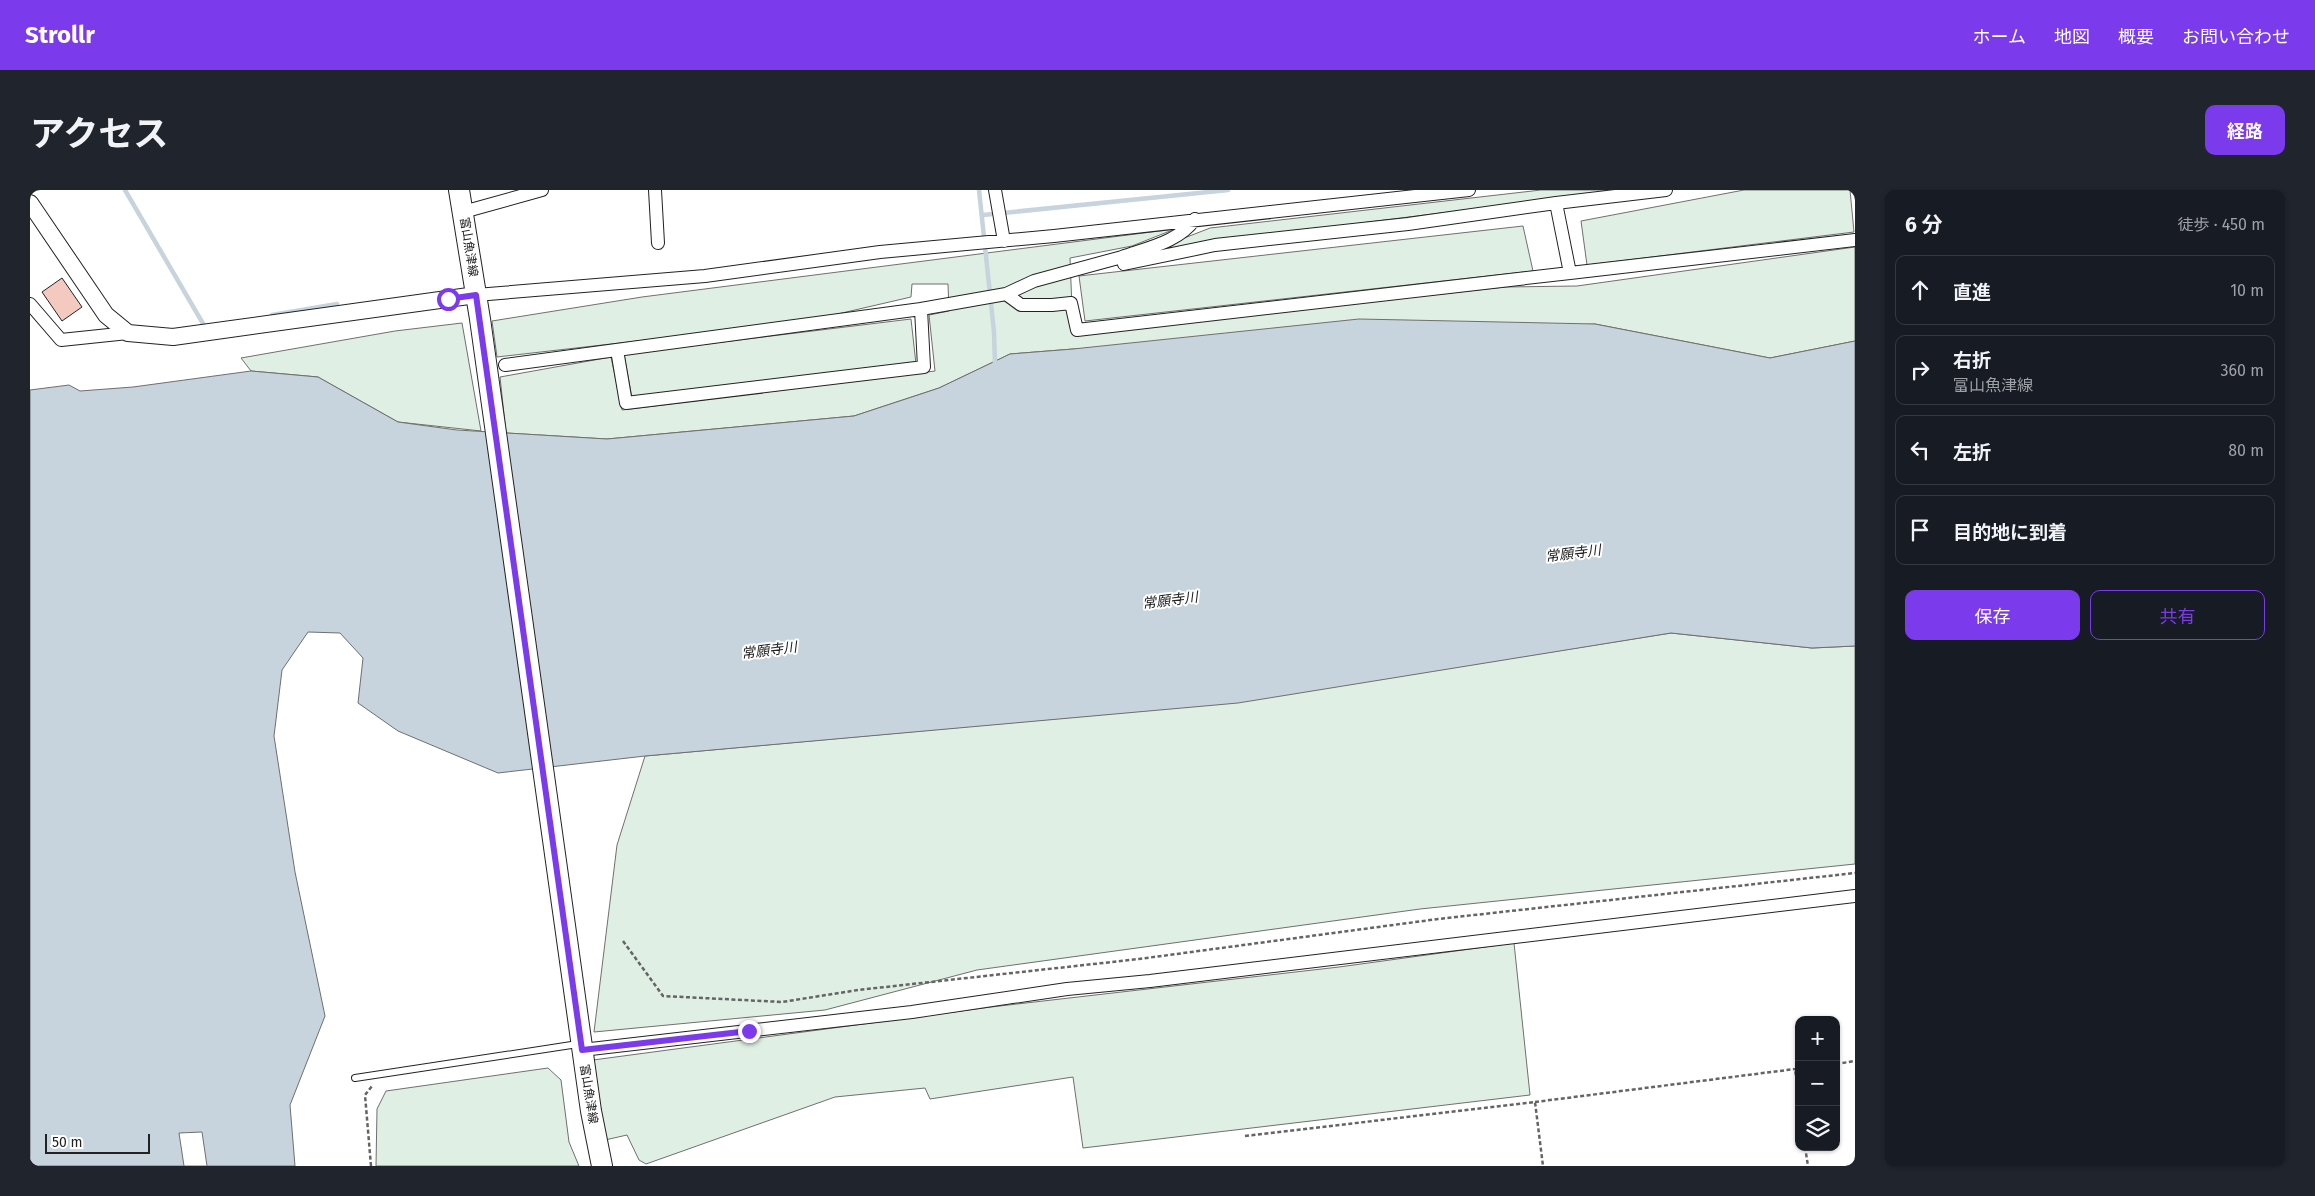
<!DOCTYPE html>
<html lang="ja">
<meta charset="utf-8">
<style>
body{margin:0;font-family:"Fira Sans","Noto Sans JP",sans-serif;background:#20242c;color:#f1f3f6}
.controls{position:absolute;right:15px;bottom:15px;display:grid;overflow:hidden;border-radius:10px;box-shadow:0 1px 4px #0004}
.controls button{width:45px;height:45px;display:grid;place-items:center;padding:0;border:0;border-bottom:1px solid #363941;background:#171b24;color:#f1f3f6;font:25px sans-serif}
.scale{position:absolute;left:15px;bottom:12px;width:105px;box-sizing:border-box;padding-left:5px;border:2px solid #222;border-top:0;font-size:14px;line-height:18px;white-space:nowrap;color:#222;-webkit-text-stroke:4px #fff;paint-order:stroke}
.stop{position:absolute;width:15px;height:15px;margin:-11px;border:4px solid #7c3aed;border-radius:50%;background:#fff}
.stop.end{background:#7c3aed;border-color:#fff;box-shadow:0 1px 5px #0008}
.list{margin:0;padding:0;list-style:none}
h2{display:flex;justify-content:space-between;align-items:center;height:65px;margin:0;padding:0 20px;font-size:21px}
h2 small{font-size:16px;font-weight:400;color:#9ea1a6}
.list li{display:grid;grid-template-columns:32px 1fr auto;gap:15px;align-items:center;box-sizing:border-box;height:70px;margin:0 10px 10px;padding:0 10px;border:1px solid #363941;border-radius:10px}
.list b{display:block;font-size:19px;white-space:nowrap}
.list p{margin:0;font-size:16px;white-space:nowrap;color:#9ea1a6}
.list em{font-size:16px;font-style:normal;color:#9ea1a6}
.actions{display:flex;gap:10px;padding:15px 20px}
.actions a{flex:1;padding:11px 0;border:1px solid #7c3aed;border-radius:10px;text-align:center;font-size:18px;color:#7c3aed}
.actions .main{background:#7c3aed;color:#fff}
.icon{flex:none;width:28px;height:28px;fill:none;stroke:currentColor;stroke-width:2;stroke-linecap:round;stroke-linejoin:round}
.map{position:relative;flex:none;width:1825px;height:976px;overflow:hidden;border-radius:10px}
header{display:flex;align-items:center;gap:30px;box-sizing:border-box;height:70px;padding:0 25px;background:#7c3aed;color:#fff}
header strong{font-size:24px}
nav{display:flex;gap:28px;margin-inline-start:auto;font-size:18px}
.intro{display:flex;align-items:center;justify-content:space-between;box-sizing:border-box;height:120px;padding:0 30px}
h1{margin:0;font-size:35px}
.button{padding:12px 22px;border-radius:10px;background:#7c3aed;color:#fff;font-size:18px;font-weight:700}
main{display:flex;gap:30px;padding:0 30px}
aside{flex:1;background:#171b24;border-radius:10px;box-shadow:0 1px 4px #0004}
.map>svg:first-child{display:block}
.green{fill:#e0efe3;stroke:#6f6f6f}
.water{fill:#c7d3dd;stroke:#6f6f6f}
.pier{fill:#fff;stroke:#6f6f6f}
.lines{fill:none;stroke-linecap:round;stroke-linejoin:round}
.stream{stroke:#c7d3dd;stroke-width:4.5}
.building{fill:#f3c9c0;stroke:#222}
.service-casing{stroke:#222;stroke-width:8}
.minor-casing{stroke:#222;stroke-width:14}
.tertiary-casing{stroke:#222;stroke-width:18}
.primary-casing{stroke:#222;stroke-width:22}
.path{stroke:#646464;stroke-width:2.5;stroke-dasharray:4 2.5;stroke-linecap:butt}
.service{stroke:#fff;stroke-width:6}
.minor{stroke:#fff;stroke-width:12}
.tertiary{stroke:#fff;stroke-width:16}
.primary{stroke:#fff;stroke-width:20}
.route{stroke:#7c3aed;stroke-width:6}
.labels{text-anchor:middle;stroke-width:4;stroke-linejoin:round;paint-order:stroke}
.street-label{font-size:12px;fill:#222;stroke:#fff}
.water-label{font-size:14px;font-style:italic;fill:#222;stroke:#fff}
</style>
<header>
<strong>Strollr</strong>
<nav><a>ホーム</a><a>地図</a><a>概要</a><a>お問い合わせ</a></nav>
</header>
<div class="intro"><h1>アクセス</h1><a class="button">経路</a></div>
<main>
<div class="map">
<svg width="1825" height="976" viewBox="0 0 1825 976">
<rect width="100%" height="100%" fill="#fff"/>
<path class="green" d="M1511,0H1593C1434,21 1275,38 1116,63L1180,38Z
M1714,0H1820L1824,42L1557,75L1551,31Z
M1493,36L1503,81L1055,131L1049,86Z
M1145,39L1102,56L1040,68L1043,144L1475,97L1547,96L1825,57V151L1740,168L1565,134L1043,159L980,164L909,198L824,226L577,249L476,243L470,187L581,167L592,220L905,181L899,125L919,121L918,94H882L881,107L799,126L695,141L467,167L462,131L612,107Z
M881,129L886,174L602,208L594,164Z
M432,133L451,241L368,232L288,187L221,181L211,168L365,141Z
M1641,443L1782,458L1825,456V674L1390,719L947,780L795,820L564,842L587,655L615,566L1199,513Z
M1484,753L1500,905L1053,958L1043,887L900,909L895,898L805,907L616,974L609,970L597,945L575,950L563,870L961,817L1309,777Z
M518,878L531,890L539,952L549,976H346L347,919L356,901Z"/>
<path class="water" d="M1329,129L1565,134L1740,168L1825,151V456L1782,458L1641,443L1208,513L615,566L468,583L368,541L328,513L333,468L310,443L278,442L252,480L244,546L265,682L295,826L260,915L265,976H0V200L39,195L50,201L103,197L221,181L288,187L368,232L427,240L577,249L824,226L909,198L980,164L1043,159Z"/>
<path class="pier" d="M172,942L177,976H154L149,943Z"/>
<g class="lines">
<path class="stream" d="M95,0L175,137L178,136
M949,0L964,142L965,175
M953,25L1198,0
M242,125L307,114"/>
</g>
<path class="building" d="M32,88L52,117L32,131L12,102Z"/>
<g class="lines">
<g class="service-casing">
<path id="service" d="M325,888L548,854"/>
</g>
<g class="minor-casing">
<path id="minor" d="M625,0L628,53
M965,0L974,51
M1526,13L1636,0
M433,22L512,0
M1540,83L1825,50
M976,104L1004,91L1092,67
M446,105L675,86L850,62L1024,46L1439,0
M0,114L31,150L98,143
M891,119L976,104L991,115H1022L1041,113L1047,140L1540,83L1526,13L1378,34L1185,55L1094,74L1092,67C1117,58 1149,52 1165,29
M475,175L891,119L894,177L596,213L587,160
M552,860L882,822L1037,799L1120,791L1825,706"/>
</g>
<g class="tertiary-casing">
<path id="tertiary" d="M0,13L76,125L98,143L143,147L446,105"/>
</g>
<g class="primary-casing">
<path id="primary" d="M429,0L450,129L561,921L572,976"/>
</g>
<path class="path" d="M593,751L633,806L752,812L828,800L1109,769L1408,729L1825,683
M1806,874L1825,871
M1769,878L1765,879L1769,906
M1505,912L1765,879
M1215,946L1505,912L1513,976
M1775,957L1778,976
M341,976L335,905L342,896"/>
<use href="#service" class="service"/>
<use href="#minor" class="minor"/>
<use href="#tertiary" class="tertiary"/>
<use href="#primary" class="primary"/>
</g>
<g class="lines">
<path class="route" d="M418,109L446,105L552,860L719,841"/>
</g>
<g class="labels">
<g class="street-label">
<text transform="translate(439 57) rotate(81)" y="4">富山魚津線</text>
<text transform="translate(559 904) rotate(81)" y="4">富山魚津線</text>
</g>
<g class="water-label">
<text transform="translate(1543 363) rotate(-7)" y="5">常願寺川</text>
<text transform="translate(1140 410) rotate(-7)" y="5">常願寺川</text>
<text transform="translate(739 460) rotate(-7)" y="5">常願寺川</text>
</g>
</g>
</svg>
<div class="controls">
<button>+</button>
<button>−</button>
<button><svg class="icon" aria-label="layers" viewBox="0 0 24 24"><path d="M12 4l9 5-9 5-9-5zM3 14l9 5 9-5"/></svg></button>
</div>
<div class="scale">50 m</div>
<div class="stop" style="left:418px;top:109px"></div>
<div class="stop end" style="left:719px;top:841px"></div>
</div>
<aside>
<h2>6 分<small>徒歩 · 450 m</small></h2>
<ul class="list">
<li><svg class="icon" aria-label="ahead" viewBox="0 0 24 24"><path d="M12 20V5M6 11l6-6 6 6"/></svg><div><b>直進</b></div><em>10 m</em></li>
<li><svg class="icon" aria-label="right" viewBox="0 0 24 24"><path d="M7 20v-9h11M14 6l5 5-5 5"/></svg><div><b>右折</b><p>富山魚津線</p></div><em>360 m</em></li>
<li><svg class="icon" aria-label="left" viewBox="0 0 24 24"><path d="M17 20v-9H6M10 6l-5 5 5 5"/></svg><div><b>左折</b></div><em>80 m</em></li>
<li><svg class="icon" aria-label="arrive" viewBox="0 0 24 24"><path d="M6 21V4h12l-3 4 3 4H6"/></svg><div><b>目的地に到着</b></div></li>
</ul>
<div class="actions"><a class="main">保存</a><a>共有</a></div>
</aside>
</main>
